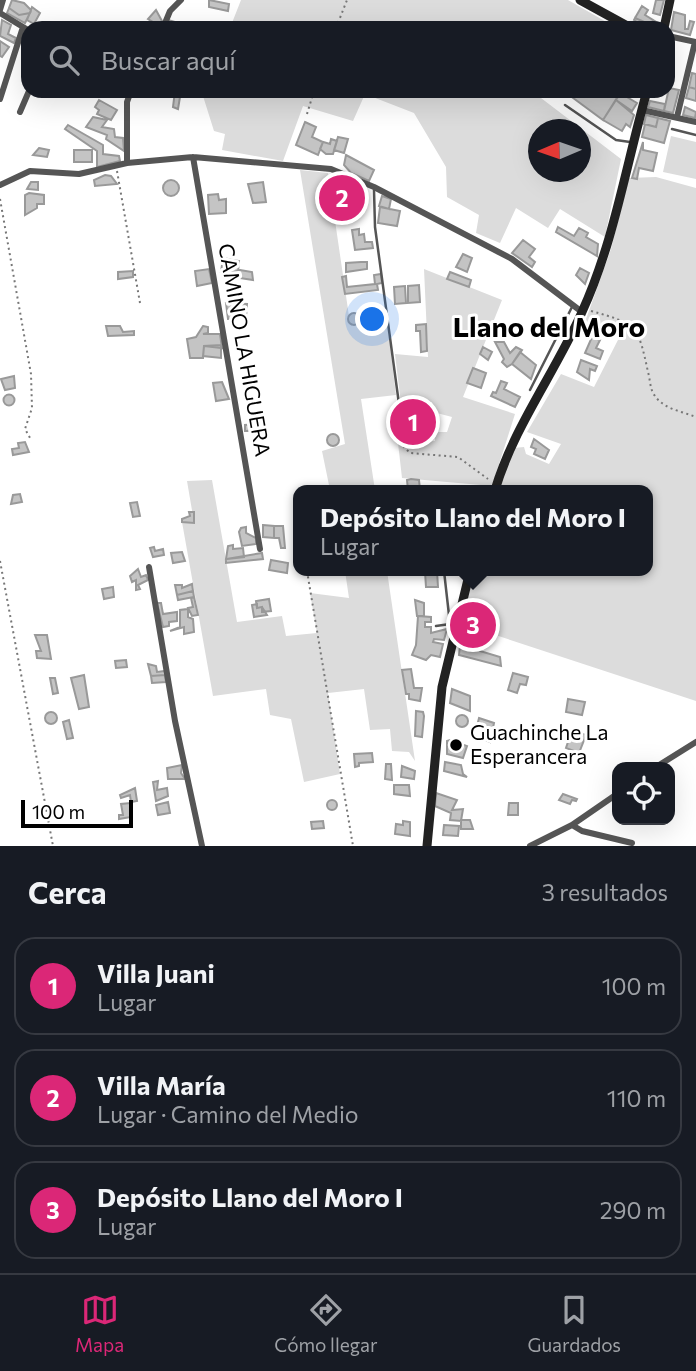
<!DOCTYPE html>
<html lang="es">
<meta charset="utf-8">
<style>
body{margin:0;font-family:Commissioner,sans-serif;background:#20242c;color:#f1f3f6}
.controls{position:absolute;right:21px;bottom:21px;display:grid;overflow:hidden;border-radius:14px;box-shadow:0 7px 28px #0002}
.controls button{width:63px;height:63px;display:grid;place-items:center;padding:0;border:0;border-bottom:2px solid #363941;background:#171b24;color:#f1f3f6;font:35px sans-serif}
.compass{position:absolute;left:528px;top:119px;width:63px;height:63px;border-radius:50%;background:#171b24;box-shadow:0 7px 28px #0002;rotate:268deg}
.scale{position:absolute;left:21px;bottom:18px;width:112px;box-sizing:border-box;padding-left:7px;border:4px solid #000;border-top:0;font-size:19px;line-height:24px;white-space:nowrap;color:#000;-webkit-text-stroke:5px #fff;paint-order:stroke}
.you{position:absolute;left:373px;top:320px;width:24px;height:24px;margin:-18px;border:5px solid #fff;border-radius:50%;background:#1a73e8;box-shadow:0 0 0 10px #1a73e833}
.badge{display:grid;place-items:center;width:46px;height:46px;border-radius:50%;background:#db2777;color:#fff;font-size:23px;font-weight:700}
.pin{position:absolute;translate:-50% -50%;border:4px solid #fff;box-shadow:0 2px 7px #0006}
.popup{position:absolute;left:293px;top:485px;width:360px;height:91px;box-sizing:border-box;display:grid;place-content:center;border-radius:14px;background:#171b24;filter:drop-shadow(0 2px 5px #0005);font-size:23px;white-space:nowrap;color:#9ea1a6}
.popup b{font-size:26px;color:#f1f3f6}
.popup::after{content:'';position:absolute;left:50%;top:100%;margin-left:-14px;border:14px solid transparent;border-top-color:#171b24}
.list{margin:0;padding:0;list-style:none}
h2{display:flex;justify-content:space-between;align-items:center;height:91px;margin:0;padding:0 28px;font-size:30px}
h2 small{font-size:23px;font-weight:400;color:#9ea1a6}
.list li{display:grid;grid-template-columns:46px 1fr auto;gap:21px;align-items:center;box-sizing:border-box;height:98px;margin:0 14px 14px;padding:0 14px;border:2px solid #363941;border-radius:21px}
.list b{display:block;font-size:26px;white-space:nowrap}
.list p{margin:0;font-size:23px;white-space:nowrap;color:#9ea1a6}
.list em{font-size:23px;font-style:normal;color:#9ea1a6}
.icon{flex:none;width:38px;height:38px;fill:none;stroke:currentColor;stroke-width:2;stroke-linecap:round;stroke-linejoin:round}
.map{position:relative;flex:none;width:696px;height:846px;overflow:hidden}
.search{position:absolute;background:#171b24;box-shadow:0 7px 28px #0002;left:21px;right:21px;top:21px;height:77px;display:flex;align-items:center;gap:18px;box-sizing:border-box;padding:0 24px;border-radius:21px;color:#9ea1a6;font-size:26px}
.sheet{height:427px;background:#171b24}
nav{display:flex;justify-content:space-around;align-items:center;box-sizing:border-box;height:98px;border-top:2px solid #363941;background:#171b24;font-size:19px;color:#9ea1a6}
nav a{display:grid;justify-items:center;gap:4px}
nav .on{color:#db2777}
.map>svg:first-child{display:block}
.green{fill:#dcdcdc;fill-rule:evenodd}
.building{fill:#c4c4c4;stroke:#999;stroke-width:2}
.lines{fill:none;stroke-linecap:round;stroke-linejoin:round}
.path{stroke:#777;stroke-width:2;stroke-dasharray:2 3.5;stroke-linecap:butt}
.lane{stroke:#555;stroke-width:2.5}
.street{stroke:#555;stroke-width:6}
.secondary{stroke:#222;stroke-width:9}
.poi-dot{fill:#000;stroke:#fff;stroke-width:2.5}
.labels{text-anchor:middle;stroke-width:6;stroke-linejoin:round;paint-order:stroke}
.street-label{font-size:21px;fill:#000;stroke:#fff}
.poi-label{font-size:21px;fill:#000;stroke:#fff;text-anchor:start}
.district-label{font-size:28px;font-weight:bold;fill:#000;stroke:#fff}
</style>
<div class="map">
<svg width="696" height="846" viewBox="0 0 696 846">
<rect width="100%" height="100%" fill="#fff"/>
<path class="green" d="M241,0H568L617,28H230Z
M205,91H545L541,98L621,159L605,237L560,209L548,228L516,208L500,243L476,233L479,215L447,197L446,167L414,113L365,94L353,121L303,106L283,161L222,150L225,134L214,131L203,96ZM538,130H580V172H538Z
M671,136L696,142V179L663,172Z
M300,170L328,173L350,323L353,326L387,321L396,395L361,399L375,490H330L322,451L345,444Z
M656,177L696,188V701L480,630L482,624L460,617L474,571H648V490H499L514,448L524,447L526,454L549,464L561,444L527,432L561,374L594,387L620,336L585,322L611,249L629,178Z
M424,269L502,300L463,397L515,414L492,486L402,478L398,443L435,441V432H447L452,417L433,412L432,402L401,404L395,354L428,357Z
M212,480L237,622L282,616L286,636L317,633L310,593L349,598L345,571H387L415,761L409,752L392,751L390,729L370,730L364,689L328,693L340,774L304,782L291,719L270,715L266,689L213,696L182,522H194L187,481Z"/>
<path class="building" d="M12,0L24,3L31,10L30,13L19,15L9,8Z
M209,0L229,4L228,11L209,7Z
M656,0H664L660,15L653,13Z
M642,6L648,10L645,15L653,20L651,25L635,18Z
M32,7L40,13L34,24L27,20Z
M9,8L19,15L30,13L25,23L7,13Z
M156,10L162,21L158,25L148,19Z
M674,12L685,15V29H688L690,21L694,22L690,35L671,30Z
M635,18L651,25L653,20L658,23L657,28H646L634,20Z
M2,20L11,25L8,34L16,38L14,43L0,36Z
M168,20L185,25L184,28H166Z
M0,41L9,47L2,57L0,56Z
M692,73L696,74V89L689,87Z
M689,87L696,89V101L686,98Z
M669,88L679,90L673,113L664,111Z
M175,91H181L178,109L173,107Z
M616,91L620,93L603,120L565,92Z
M620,93L637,103L632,111L616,100Z
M99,100L117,110L111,120L97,114L99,110L95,107Z
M616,100L634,115L630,127L626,124L622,131L603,120Z
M650,101L665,104L664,111L648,107Z
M685,107L696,112L695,118L683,115Z
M646,115L658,118L656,127L644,124Z
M93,117L107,120L102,127L114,129L115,137L123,138L124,151L106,139L107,135L86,127Z
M658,118L670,121L664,143L642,137L645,124L656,127Z
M305,122L316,127L312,137L323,142L318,155L296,145Z
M68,125L103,145V154L119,156L120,161L97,167V151L65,129Z
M338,137L348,139L344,153L334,150Z
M331,139L337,141L333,154H326L320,149L323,142L320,141L330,144Z
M643,142V150L657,153L653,171L639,168L637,179L632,178Z
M39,148L49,150L47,157L33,155Z
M74,150H92V162H74Z
M346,155L374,170L369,181L351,173L344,165Z
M105,175L111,176L117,184L95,186L94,180Z
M163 188a8 8 0 1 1 16 0a8 8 0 1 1-16 0Z
M31,182H38V190L27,189Z
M263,182L266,202L253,203L248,184Z
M29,193L44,195V204H37V208L25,215V195Z
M218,194L219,200L226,199V213L209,214L208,195Z
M337,194H347L348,203L355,204V208L337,209Z
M382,196L391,199L389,209L379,206Z
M380,207L400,211L397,226L378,223Z
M558,227L574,236L579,228L588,233L586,237L598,244L597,256L556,232Z
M359,229V235L364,234L365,242H372L373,248L355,250L352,230Z
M523,240L535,249L529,257L535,262L532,267L512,253Z
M463,254L472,258L467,272L456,267Z
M223,258L239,261L238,272H221Z
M361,262H367V269L346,272V263Z
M580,268L589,273L585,284L576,275Z
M209,269L212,283L197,286L195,271Z
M240,270L252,272L253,280L233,277L234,272Z
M133,271V277L118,279V272Z
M450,272L471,280L469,287L447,279Z
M381,274L382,283L377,284L378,290L345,294L342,277L346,276L347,287L375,284L374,275Z
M419,285L420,302L408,303V286Z
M405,286L406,303L395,304L394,287Z
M226,303L247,304L246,317L228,319Z
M348 319a6 6 0 1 1 12 0a6 6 0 1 1-12 0Z
M426,324L427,351L421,352L420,331H416V325Z
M106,326H120L123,332L134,331V335L108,336Z
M203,326L208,327V333L203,334H220L222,348L204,346L203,358H190L187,339L196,337Z
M592,337L600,340L596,348L603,351L600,359L585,353Z
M495,342H504L510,353L516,347L522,350L512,364L507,367L502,362L504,359Z
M221,345V358L203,356L204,346Z
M483,347L492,352L488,360L480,354Z
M520,352L536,365L531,379L512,364Z
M581,360L597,366L595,371L590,369L589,380L577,372Z
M473,368L486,373L481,388L467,383Z
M14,376L15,388L5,390L1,379Z
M501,381L507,383L504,389L520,397L515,407L491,396L493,392L496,393Z
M222,382L229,399L216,401L213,383Z
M3.5 400a5.5 5.5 0 1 1 11 0a5.5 5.5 0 1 1-11 0Z
M402,409L427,418L423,431L401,425Z
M257,424L259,431H245V425Z
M327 440a6 6 0 1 1 12 0a6 6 0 1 1-12 0Z
M402,435H419V442L403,443Z
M534,439L549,450L545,459L534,454L536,449L531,447Z
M25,442L29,452L13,455L12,449L19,448L18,443Z
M411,479L419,480L420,490H408L407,480Z
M20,494L22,502L11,504L13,495Z
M137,502L140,516L133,517L130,503Z
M189,512H194V523L182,522V519L190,516Z
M263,525L274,526V538L263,537Z
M274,526H283L285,548H281L279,538H274Z
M246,527V533L256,538V544L242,546L239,532L241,528Z
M233,545V549L243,548L244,557L226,559L228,546Z
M154,547L155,551L163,549L164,555L153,557L150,548Z
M182,552L185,561L173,563L171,553Z
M262,553L263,559L226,563V559Z
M271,560L288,563L287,573L269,570Z
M138,569L141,577L146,575L148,580L138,585L140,589L136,590V580L132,582L130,576Z
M437,571L438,587H426L425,572Z
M192,584L193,591L177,595L175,585H182V588Z
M113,587L114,597L104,599L102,589Z
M193,591L194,597L178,600L177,595Z
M194,597L198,615L192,616L188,608L193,607L191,598Z
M269,599L271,611L262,612V607L257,608L256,601Z
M415,600L424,603V616H417Z
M157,603H161L163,614L177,612V621L169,622V626L163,627Z
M257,604V608L262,607L267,615L254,617L252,605Z
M188,609V617L193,619L194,632L184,634V627L170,631L180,627V610Z
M418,616L431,617V622H425V627H431V633L447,629L444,640L434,639L433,642L443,644L440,657L431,655L426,660L412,655L416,645Z
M466,619L482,624L480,630L464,625Z
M35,635H47L51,659L37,658L36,651H41Z
M460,645L500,657L501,666L459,655Z
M126,660L127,667L116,668L115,661Z
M148,664L156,666L157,672L165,671V675L151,676Z
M411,669L414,688H422L420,701L409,699V694H406L402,670Z
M513,673L528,677L526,685L520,684L517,693L508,690Z
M84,675L89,707L79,709L71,678Z
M165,675L166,682L152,683L151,676Z
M50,678H55L58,693L53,694Z
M452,689L470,696V711L450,703Z
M568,699L585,702L582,715L566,712Z
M416,711L423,712L424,716L422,737L415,736Z
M45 718a6 6 0 1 1 12 0a6 6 0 1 1-12 0Z
M456 721a6 6 0 1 1 12 0a6 6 0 1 1-12 0Z
M479,718L494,723L490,742L483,739L486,729L477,726Z
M69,720L73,738L67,739L63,722Z
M572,730L586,735L579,753L566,748Z
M450,740L467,746L463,758L447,754V741Z
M372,753L373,762L359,763V766L355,767L354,754Z
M445,762L461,765L463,774L467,777L444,771Z
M386,764H391L392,780L385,779Z
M182,765L181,773L185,779H168L167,768Z
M402,766L415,771L414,779L401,777Z
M158,781L157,790L167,788L168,796L156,801L153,782Z
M394,785H409L410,796L394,794Z
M135,788L137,801L131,802L130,795L121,798L120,795Z
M436,793L457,800L452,810L463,809L461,821L450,820L451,813L435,806Z
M563,794L577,799L576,801L572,800L570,804L559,800Z
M327 805a5 5 0 1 1 10 0a5 5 0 1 1-10 0Z
M168,802L170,813L158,815L156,805Z
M130,803L131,817L119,819V815H123L121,804Z
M509,803H518V815H508Z
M461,820H470L473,829H461Z
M323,821L324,828L312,829L311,822Z
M403,821L410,822V836L395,834L396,824L403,825Z
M444,825L459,826L458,836L443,835Z"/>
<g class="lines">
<path class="path" d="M336,28L347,0
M307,114L314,91
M117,171L140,303
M0,199L31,374L32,408L25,429L30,438
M591,311C638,324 638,326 648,372C650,379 650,387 653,393C662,409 681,411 696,417
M397,409L400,443L410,453L458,457L488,479
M389,419L397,418
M0,561L53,846
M307,571L353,846"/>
<path class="lane" d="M565,105L616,140L630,142
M672,129L696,135
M374,190L375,227L399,404
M530,390L573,305
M444,571L450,624L455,626
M436,626L450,624"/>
<path class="street" d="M0,10L3,0
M0,13L28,30
M163,28L170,11L181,0
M668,36L696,42
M0,99L23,27
M642,110L696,122
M20,112L29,91
M677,117L695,42
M193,157L260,549
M127,163V102L131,91
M0,185L30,171L79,174L127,163L193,157L331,169L374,187L512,259L582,312
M149,567L175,721L202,846
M656,767L696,742
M572,825L582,831L632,843
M530,846L572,825L617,794"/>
<path class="secondary" d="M580,0L631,28
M664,28L670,0
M495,490C514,426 555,373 582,312C614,242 626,165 647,91
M427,846L442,687L470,571"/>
</g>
<circle class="poi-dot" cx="456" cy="745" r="7"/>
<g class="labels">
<g class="street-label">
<text transform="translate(244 350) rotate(80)" y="7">CAMINO LA HIGUERA</text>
</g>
<g class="poi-label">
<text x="470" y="740">Guachinche La<tspan x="470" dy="24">Esperancera</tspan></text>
</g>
<g class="district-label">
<text x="549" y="337">Llano del Moro</text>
</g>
</g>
</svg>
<div class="controls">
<button><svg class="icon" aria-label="locate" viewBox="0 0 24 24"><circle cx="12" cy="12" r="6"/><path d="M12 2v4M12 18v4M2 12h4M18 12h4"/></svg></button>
</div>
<svg class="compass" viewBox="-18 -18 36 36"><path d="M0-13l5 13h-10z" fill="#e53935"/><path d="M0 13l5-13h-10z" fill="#9ea1a6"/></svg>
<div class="scale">100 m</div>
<div class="you"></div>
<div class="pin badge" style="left:413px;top:422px">1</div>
<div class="pin badge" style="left:342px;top:198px">2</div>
<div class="pin badge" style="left:473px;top:625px">3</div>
<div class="popup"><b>Depósito Llano del Moro I</b>Lugar</div>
<div class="search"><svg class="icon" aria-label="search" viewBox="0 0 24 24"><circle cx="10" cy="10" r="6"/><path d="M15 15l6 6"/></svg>Buscar aquí</div>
</div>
<section class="sheet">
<h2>Cerca<small>3 resultados</small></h2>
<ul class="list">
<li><span class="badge">1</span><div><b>Villa Juani</b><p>Lugar</p></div><em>100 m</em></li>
<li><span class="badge">2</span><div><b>Villa María</b><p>Lugar · Camino del Medio</p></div><em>110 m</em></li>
<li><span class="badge">3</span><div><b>Depósito Llano del Moro I</b><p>Lugar</p></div><em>290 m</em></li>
</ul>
</section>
<nav>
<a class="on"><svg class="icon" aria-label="map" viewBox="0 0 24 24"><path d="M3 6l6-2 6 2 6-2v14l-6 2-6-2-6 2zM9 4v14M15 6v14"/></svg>Mapa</a>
<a><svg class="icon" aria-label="directions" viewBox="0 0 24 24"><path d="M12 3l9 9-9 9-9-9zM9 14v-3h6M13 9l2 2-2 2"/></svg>Cómo llegar</a>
<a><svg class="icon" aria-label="saved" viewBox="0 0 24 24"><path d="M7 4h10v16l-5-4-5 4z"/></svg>Guardados</a>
</nav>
